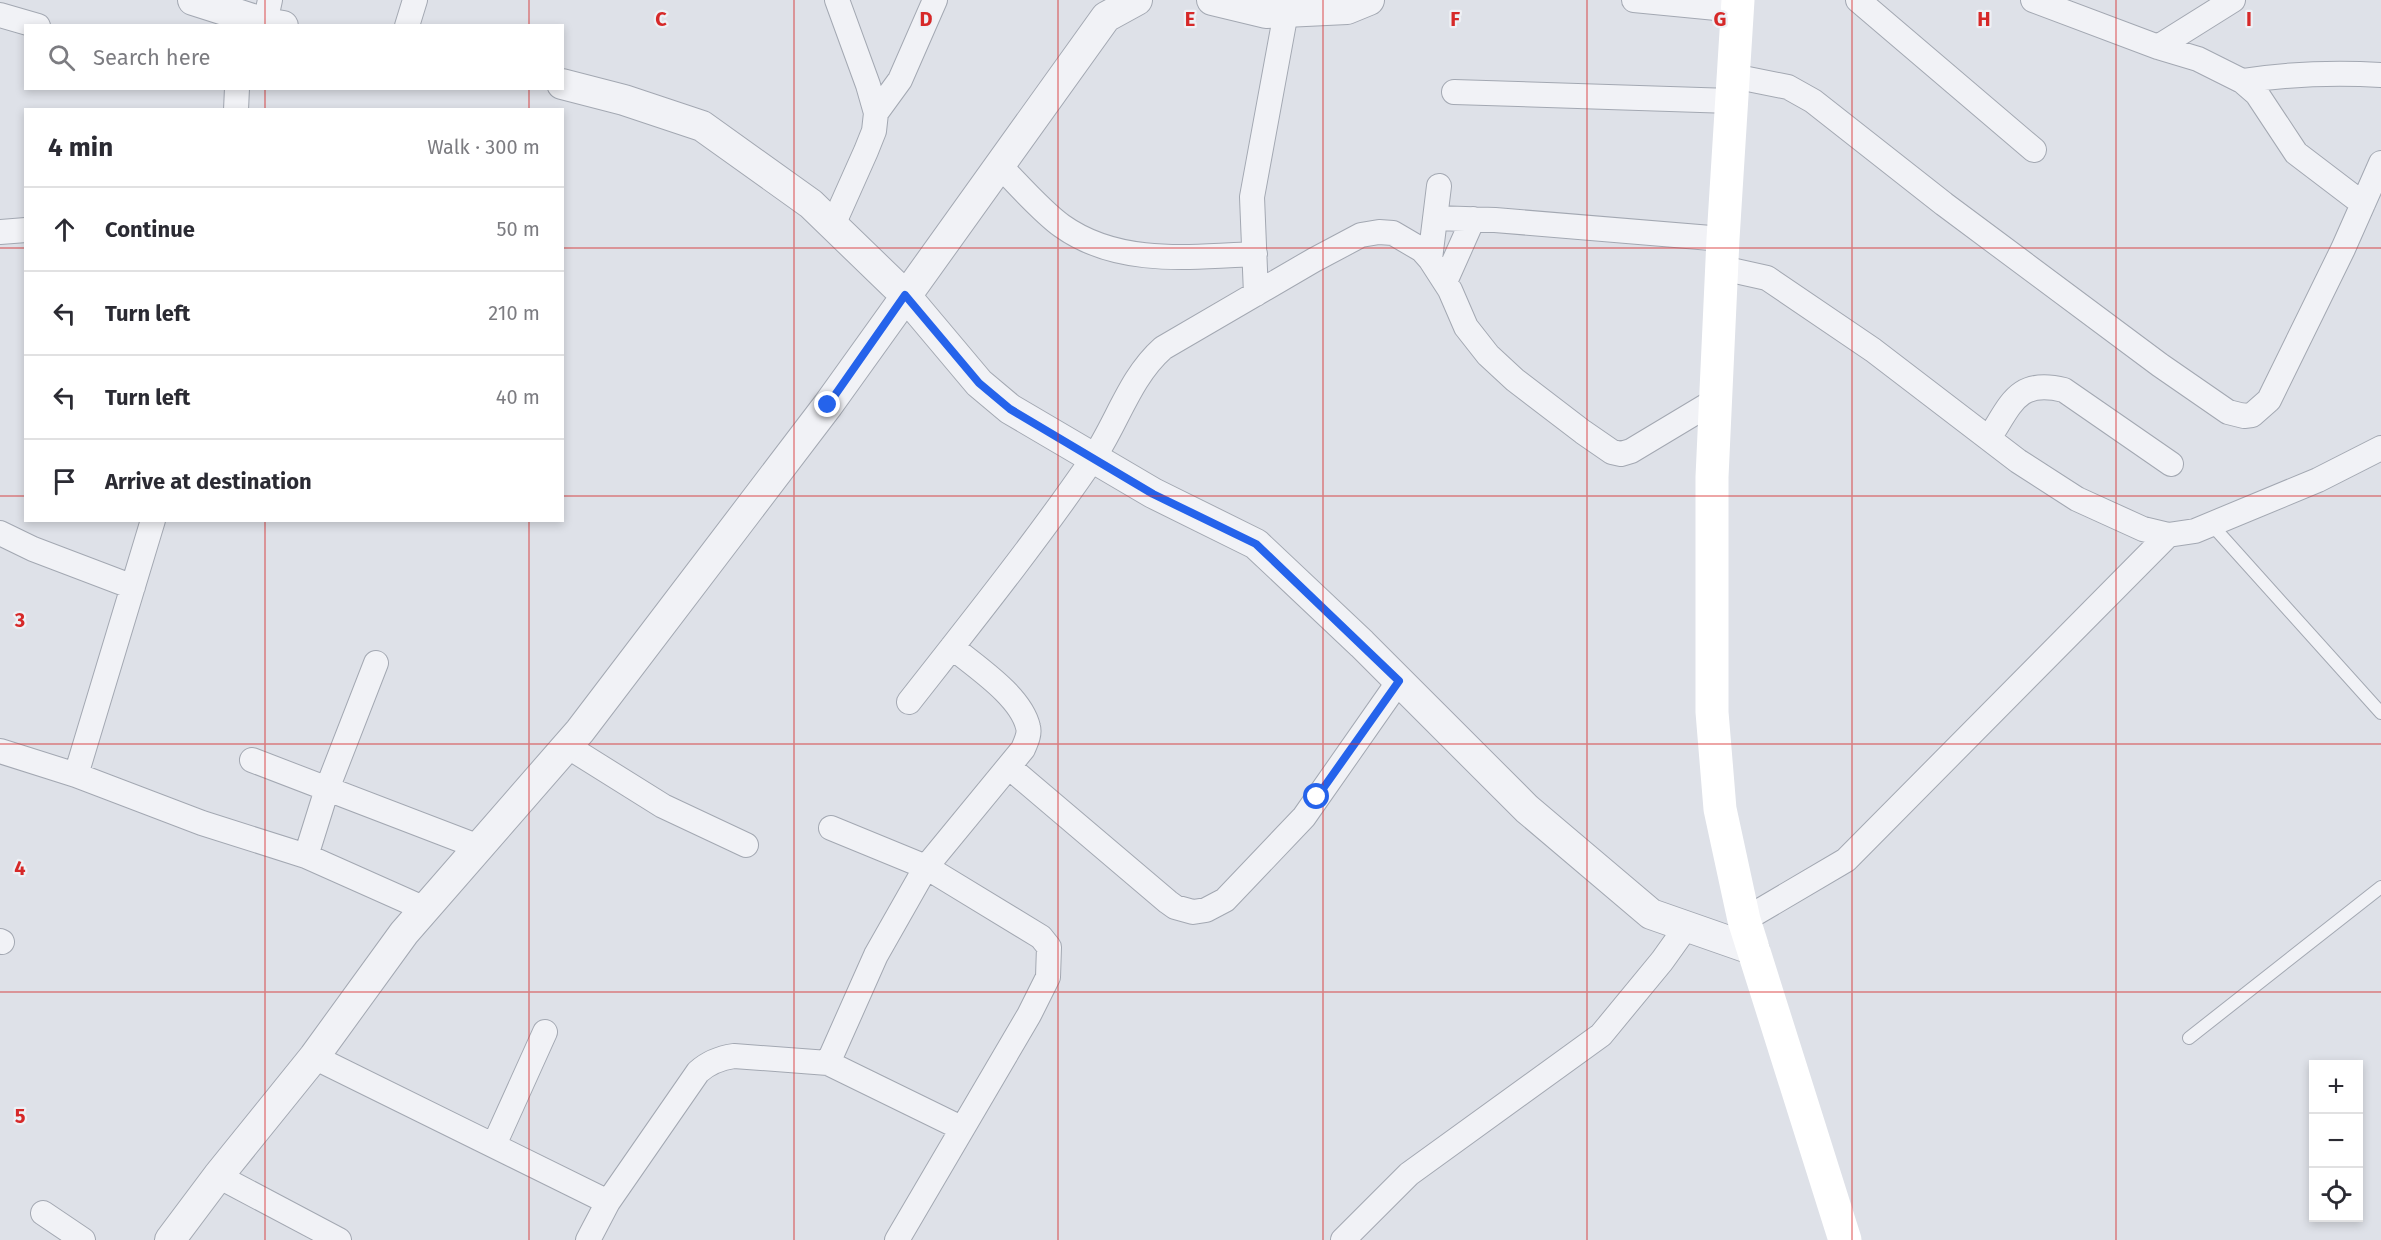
<!DOCTYPE html>
<meta charset="utf-8">
<style>
body{margin:0;font-family:"Fira Sans",sans-serif;background:#f7f7f7;color:#2b2b33}
.controls{position:absolute;right:18px;bottom:18px;display:grid;overflow:hidden;border-radius:0px;box-shadow:0 3px 9px #0003}
.controls button{width:54px;height:54px;display:grid;place-items:center;padding:0;border:0;border-bottom:2px solid #e1e1e2;background:#fff;color:#2b2b33;font:30px sans-serif}
.stop{position:absolute;width:18px;height:18px;margin:-14px;border:4px solid #2563eb;border-radius:50%;background:#fff}
.stop.end{background:#2563eb;border-color:#fff;box-shadow:0 2px 6px #0008}
.list{margin:0;padding:0;list-style:none}
h2{display:flex;justify-content:space-between;align-items:center;height:78px;margin:0;padding:0 24px;font-size:26px}
h2 small{font-size:20px;font-weight:400;color:#7c7c81}
.list li{display:grid;grid-template-columns:39px 1fr auto;gap:18px;align-items:center;box-sizing:border-box;height:84px;padding:0 24px;border-top:2px solid #e1e1e2}
.list b{display:block;font-size:22px;white-space:nowrap}
.list em{font-size:20px;font-style:normal;color:#7c7c81}
.icon{flex:none;width:33px;height:33px;fill:none;stroke:currentColor;stroke-width:2;stroke-linecap:round;stroke-linejoin:round}
.map{position:relative;flex:none;width:2381px;height:1240px;overflow:hidden}
.search{position:absolute;background:#fff;box-shadow:0 3px 9px #0003;left:24px;top:24px;width:540px;height:66px;display:flex;align-items:center;gap:15px;box-sizing:border-box;padding:0 21px;border-radius:0px;color:#7c7c81;font-size:22px}
.panel{position:absolute;background:#fff;box-shadow:0 3px 9px #0003;left:24px;top:108px;width:540px;height:414px;border-radius:0px}
.map>svg:first-child{display:block}
.lines{fill:none;stroke-linecap:round;stroke-linejoin:round}
.service-casing{stroke:#a3a8b2;stroke-width:14}
.minor-casing{stroke:#a3a8b2;stroke-width:26}
.tertiary-casing{stroke:#a3a8b2;stroke-width:32}
.service{stroke:#f1f2f6;stroke-width:12}
.minor{stroke:#f1f2f6;stroke-width:24}
.tertiary{stroke:#f1f2f6;stroke-width:30}
.secondary{stroke:#fff;stroke-width:33}
.route{stroke:#2563eb;stroke-width:8}
.grid{fill:none;stroke:#d62828;stroke-width:1.5;stroke-opacity:0.55}
.grid-label{font-size:20px;text-anchor:middle;font-weight:bold;fill:#d62828;stroke:#eef0f5;stroke-width:4.5;stroke-linejoin:round;paint-order:stroke}
</style>
<div class="map">
<svg width="2381" height="1240" viewBox="0 0 2381 1240">
<rect width="100%" height="100%" fill="#dee1e8"/>
<g class="lines">
<g class="service-casing">
<path id="service" d="M2211,524L2381,713
M2189,1038L2381,887"/>
</g>
<g class="minor-casing">
<path id="minor" d="M1634,0L1737,10
M1858,0L2034,150
M2033,0L2158,47L2198,59L2242,81L2257,94L2296,153L2363,204
M0,15L38,26
M265,23L270,0
M407,26L415,0
M2158,47L2233,0
M1733,76L1788,87L1813,101L1944,204L2160,365L2228,412L2244,416L2252,415L2269,400L2343,249L2381,163
M2242,81C2289,74 2334,72 2381,75
M1454,92L1731,101
M236,110L237,88
M876,113L900,80L935,0
M999,165C1017,183 1042,212 1062,226C1118,266 1190,257 1255,254
M1435,218L1495,220L1723,239
M833,225L866,151L874,131L876,113L868,85L837,0
M0,232L26,230
M1430,259L1439,186
M1722,268L1767,278L1873,350L2018,461L2077,499L2143,529L2168,535L2195,531L2318,480L2381,448
M1445,282L1473,219
M1256,294L1252,197L1286,12
M1989,438C2011,405 2017,378 2064,390L2171,464
M0,533L33,549L133,587
M909,702C971,623 1035,543 1092,460C1117,424 1129,378 1163,348L1314,260L1361,235L1379,232L1393,233L1422,250L1430,259L1450,290L1466,327L1488,355L1515,380L1583,432L1612,452L1621,454L1631,451L1716,400
M567,746L663,806L746,845
M0,751L76,775L202,823L306,856L425,909
M252,760L479,847
M1009,767L1168,902L1175,907L1193,912L1206,910L1225,900L1304,817L1399,681
M76,775L153,520
M831,828L926,867L1041,937L1049,947L1048,977L1029,1015L897,1240
M306,856L327,789L376,663
M1744,920L1846,860L2168,535
M0,941L2,942
M314,1057L608,1202
M828,1063L876,955L926,867L1023,749C1026,742 1030,734 1028,727C1021,696 976,667 952,647
M494,1145L545,1032
M218,1176L339,1240
M43,1213L83,1240
M588,1240L608,1202L698,1072C709,1062 720,1058 734,1056L828,1063L961,1128
M1343,1240L1409,1174L1601,1035L1662,961L1687,926"/>
</g>
<g class="tertiary-casing">
<path id="tertiary" d="M193,0L265,23L283,26
M1212,0L1266,13L1347,9L1369,0
M562,84L624,100L702,126L811,204L905,295L979,383L1010,409L1153,493L1256,544L1362,644L1527,809L1651,914L1754,950
M170,1240L218,1176L314,1057L404,933L580,731L828,405L1106,17L1137,0"/>
</g>
<use href="#service" class="service"/>
<use href="#minor" class="minor"/>
<use href="#tertiary" class="tertiary"/>
<path class="secondary" d="M1738,0L1723,239L1712,477V712L1720,809L1744,920L1845,1240"/>
</g>
<g class="lines">
<path class="route" d="M828,405L905,295L979,383L1010,409L1153,494L1256,544L1399,681L1317,797"/>
</g>
<path class="grid" d="M265,0V26M529,0V26M794,0V1240M1058,0V1240M1323,0V1240M1587,0V1240M1852,0V1240M2116,0V1240M265,88V110M529,88V110M0,248H26M562,248H2381M0,496H26M562,496H2381M265,520V1240M529,520V1240M0,744H2381M0,992H2381"/>
<g class="grid-label">
<text x="661" y="26">C</text>
<text x="926" y="26">D</text>
<text x="1190" y="26">E</text>
<text x="1455" y="26">F</text>
<text x="1720" y="26">G</text>
<text x="1984" y="26">H</text>
<text x="2249" y="26">I</text>
<text x="20" y="627">3</text>
<text x="20" y="875">4</text>
<text x="20" y="1123">5</text>
</g>
</svg>
<div class="controls">
<button>+</button>
<button>−</button>
<button><svg class="icon" aria-label="locate" viewBox="0 0 24 24"><circle cx="12" cy="12" r="6"/><path d="M12 2v4M12 18v4M2 12h4M18 12h4"/></svg></button>
</div>
<div class="stop" style="left:1317px;top:797px"></div>
<div class="stop end" style="left:828px;top:405px"></div>
<div class="search"><svg class="icon" aria-label="search" viewBox="0 0 24 24"><circle cx="10" cy="10" r="6"/><path d="M15 15l6 6"/></svg>Search here</div>
<section class="panel">
<h2>4 min<small>Walk · 300 m</small></h2>
<ul class="list">
<li><svg class="icon" aria-label="ahead" viewBox="0 0 24 24"><path d="M12 20V5M6 11l6-6 6 6"/></svg><div><b>Continue</b></div><em>50 m</em></li>
<li><svg class="icon" aria-label="left" viewBox="0 0 24 24"><path d="M17 20v-9H6M10 6l-5 5 5 5"/></svg><div><b>Turn left</b></div><em>210 m</em></li>
<li><svg class="icon" aria-label="left" viewBox="0 0 24 24"><path d="M17 20v-9H6M10 6l-5 5 5 5"/></svg><div><b>Turn left</b></div><em>40 m</em></li>
<li><svg class="icon" aria-label="arrive" viewBox="0 0 24 24"><path d="M6 21V4h12l-3 4 3 4H6"/></svg><div><b>Arrive at destination</b></div></li>
</ul>
</section>
</div>
